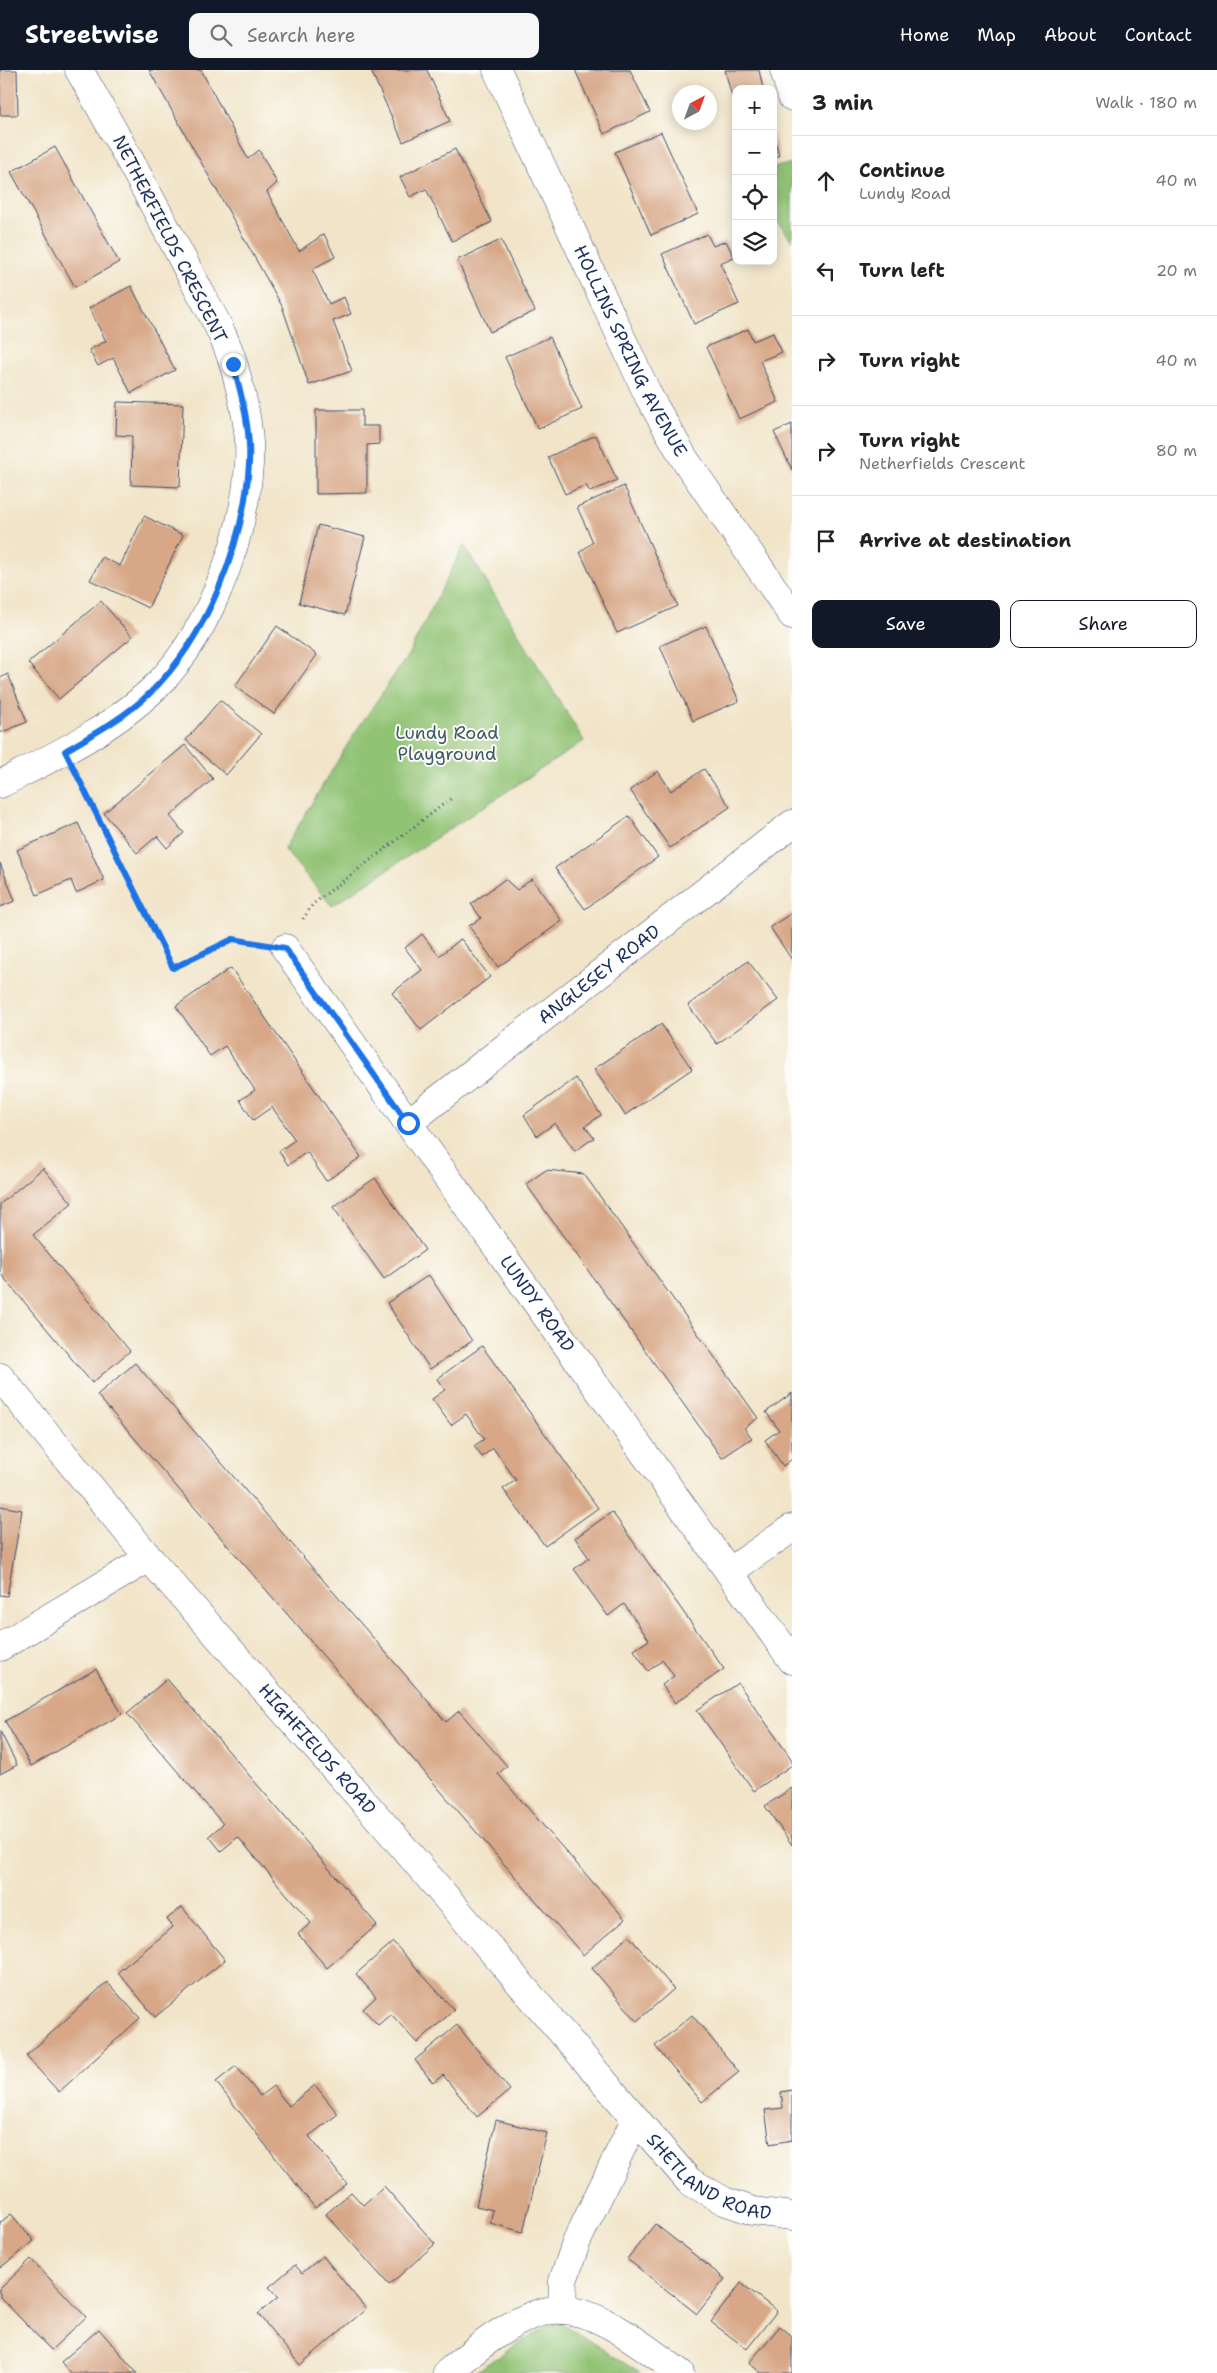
<!DOCTYPE html>
<meta charset="utf-8">
<style>
body{margin:0;font-family:"Shantell Sans",sans-serif;background:#f6f6f6;color:#222}
.controls{position:absolute;right:15px;top:15px;display:grid;overflow:hidden;border-radius:10px;box-shadow:0 2px 12px #0003}
.controls button{width:45px;height:45px;display:grid;place-items:center;padding:0;border:0;border-bottom:1px solid #e0e0e0;background:#fff;color:#222;font:25px sans-serif}
.compass{position:absolute;left:672px;top:15px;width:45px;height:45px;border-radius:50%;background:#fff;box-shadow:0 2px 12px #0003;rotate:41deg}
.stop{position:absolute;width:15px;height:15px;margin:-11px;border:4px solid #1a73e8;border-radius:50%;background:#fff}
.stop.end{background:#1a73e8;border-color:#fff;box-shadow:0 1px 5px #0008}
.list{margin:0;padding:0;list-style:none}
h2{display:flex;justify-content:space-between;align-items:center;height:65px;margin:0;padding:0 20px;font-size:21px}
h2 small{font-size:16px;font-weight:400;color:#767676}
.list li{display:grid;grid-template-columns:32px 1fr auto;gap:15px;align-items:center;box-sizing:border-box;height:90px;padding:0 20px;border-top:1px solid #e0e0e0}
.list b{display:block;font-size:19px;white-space:nowrap}
.list p{margin:0;font-size:16px;white-space:nowrap;color:#767676}
.list em{font-size:16px;font-style:normal;color:#767676}
.actions{display:flex;gap:10px;padding:15px 20px}
.actions a{flex:1;padding:11px 0;border:1px solid #111827;border-radius:10px;text-align:center;font-size:18px;color:#111827}
.actions .main{background:#111827;color:#fff}
.icon{flex:none;width:28px;height:28px;fill:none;stroke:currentColor;stroke-width:2;stroke-linecap:round;stroke-linejoin:round}
.map{position:relative;flex:none;width:792px;height:2303px;overflow:hidden}
header{display:flex;align-items:center;gap:30px;box-sizing:border-box;height:70px;padding:0 25px;background:#111827;color:#fff}
header strong{font-size:24px}
nav{display:flex;gap:28px;margin-inline-start:auto;font-size:18px}
.search{width:350px;height:45px;background:#f6f6f6;display:flex;align-items:center;gap:12px;box-sizing:border-box;padding:0 18px;border-radius:10px;color:#767676;font-size:19px}
main{display:flex}
aside{flex:1;background:#fff}
.map>svg:first-child{display:block}
.green{fill:#91c374;stroke:#567969}
.building{fill:#d7a787}
.lines{fill:none;stroke-linecap:round;stroke-linejoin:round}
.minor-casing{stroke:#3b4a6e;stroke-width:29}
.path{stroke:#3b4a6e;stroke-width:3;stroke-dasharray:1 4;stroke-linecap:butt}
.minor{stroke:#fff;stroke-width:28}
.route{stroke:#1a73e8;stroke-width:6}
.labels{text-anchor:middle;stroke-width:4;stroke-linejoin:round;paint-order:stroke}
.street-label{font-size:18px;fill:#1b2f5e;stroke:#fdfcf7}
.park-label{font-size:18px;fill:#3e5b65;stroke:#fdfcf7}
</style>
<header>
<strong>Streetwise</strong>
<div class="search"><svg class="icon" aria-label="search" viewBox="0 0 24 24"><circle cx="10" cy="10" r="6"/><path d="M15 15l6 6"/></svg>Search here</div>
<nav><a>Home</a><a>Map</a><a>About</a><a>Contact</a></nav>
</header>
<main>
<div class="map">
<svg width="792" height="2303" viewBox="0 0 792 2303">
<rect width="100%" height="100%" fill="#fdfcf7"/>
<filter id="ink" filterUnits="userSpaceOnUse"><feTurbulence type="fractalNoise" baseFrequency=".02" numOctaves="2"/><feDisplacementMap in="SourceGraphic" scale="10" xChannelSelector="R" yChannelSelector="G"/><feConvolveMatrix kernelMatrix="1 2 1 2 8 2 1 2 1" color-interpolation-filters="sRGB"/></filter>
<filter id="wash" filterUnits="userSpaceOnUse"><feTurbulence type="fractalNoise" baseFrequency=".0096" numOctaves="4" result="noise"/><feDisplacementMap in="SourceGraphic" scale="20" xChannelSelector="R" yChannelSelector="G"/><feGaussianBlur stdDeviation="1.12" result="paint"/><feColorMatrix in="noise" values="0 0 0 0 0 0 0 0 0 0 0 0 0 0 0 0 0 1.4 0 .05"/><feComposite in="paint" operator="in"/></filter>
<g filter="url(#wash)">
<rect width="100%" height="100%" fill="#f1e4c8"/>
<path class="green" d="M792,93V171L773,145V98Z
M464,475L584,671L332,836L284,779L354,664L408,585Z
M558,2251L640,2303H474L522,2270Z"/>
<g id="blocks">
<path class="building" d="M0,0H17L18,45H0Z
M149,0H201L248,89L259,80L277,113L267,122L299,181L324,164L335,187L312,199L329,234L344,227L351,244L333,251L352,301L309,315L282,236Z
M380,0H427L450,51L403,72L372,3Z
M575,0H630L650,42L604,64Z
M725,0H759L763,19H736V43Z
M661,62L698,144L651,165L615,82Z
M773,63L779,86L773,87Z
M55,77L119,192L75,217L11,102Z
M455,79L492,152L452,171L426,119L410,127L400,107Z
M707,164L713,176L726,171L734,187L720,193L739,234L694,254L662,184Z
M501,170L535,241L490,262L457,190Z
M131,216L175,300L131,323L113,288L98,296L89,280L106,271L89,238Z
M748,259L753,271L773,263L782,282L760,291L778,332L739,349L706,277Z
M550,267L582,339L538,359L505,287Z
M117,332L183,334L180,417L131,415L132,366L116,365Z
M316,340H362V356H379V374L367,375V423L316,424Z
M792,354V400L774,362Z
M596,365L617,410L590,422L586,415L565,424L548,387Z
M624,416L678,536L617,563L580,482L593,472L577,437Z
M144,446L183,465L148,538L90,510L102,487L120,496Z
M318,455L365,467L345,545L299,533Z
M101,531L132,567L59,629L28,593Z
M277,556L317,585L274,644L235,616Z
M706,556L739,631L693,651L660,576Z
M8,604L27,652L0,663V608Z
M220,630L261,664L226,705L186,670Z
M185,675L213,709L170,746L184,763L167,778L157,766L137,783L104,743Z
M704,699L730,737L670,778L630,720L658,701L671,721Z
M629,746L658,787L585,839L555,798Z
M78,753L104,810L76,823L71,810L37,825L17,780Z
M0,793L15,831L0,837Z
M505,809L517,820L532,809L562,851L498,897L469,856L481,848L471,834Z
M792,843V890L770,857Z
M422,864L439,886L461,869L490,907L421,960L392,923L422,900L405,878Z
M748,891L778,930L717,974L688,935Z
M231,898L361,1087L326,1111L307,1082L288,1095L279,1081L295,1070L272,1037L253,1050L240,1030L255,1020L225,976L210,986L176,936Z
M661,954L692,999L625,1045L594,999Z
M576,1008L601,1045L585,1056L594,1068L575,1081L555,1053L537,1066L524,1045Z
M43,1098L72,1133L33,1165L130,1281L92,1313L0,1203V1134Z
M546,1100L584,1104L758,1348L744,1358L752,1368L722,1388L526,1114Z
M375,1108L425,1180L384,1209L333,1137Z
M429,1205L472,1271L430,1299L387,1233Z
M482,1276L598,1438L545,1476L503,1419L516,1410L493,1378L482,1387L474,1376L484,1369L466,1344L451,1355L432,1329L445,1320L437,1309Z
M135,1293L446,1652L459,1641L507,1696L498,1704L625,1849L583,1885L97,1325Z
M792,1323V1389L783,1396L765,1370L779,1360L766,1342Z
M0,1436L22,1440L7,1526L0,1525Z
M612,1442L724,1599L675,1633L662,1615L674,1606L663,1590L648,1601L634,1580L649,1570L624,1534L608,1546L574,1499L589,1488L575,1468Z
M96,1599L122,1644L31,1696L5,1651Z
M167,1609L377,1855L327,1898L298,1864L311,1853L238,1767L221,1781L209,1766L223,1754L127,1643Z
M738,1613L792,1690V1695L754,1721L697,1640Z
M0,1661L17,1695L0,1704Z
M792,1718V1775L765,1736Z
M182,1837L225,1890L155,1947L118,1902L173,1857L167,1849Z
M629,1866L674,1919L637,1951L592,1898Z
M393,1872L454,1940L417,1973L391,1944L378,1955L363,1939L376,1927L356,1904Z
M107,1912L140,1948L59,2022L26,1986Z
M692,1945L739,2002L702,2032L655,1976Z
M457,1955L510,2020L477,2047L443,2005L433,2013L415,1990Z
M236,1996L260,2026L273,2016L289,2036L315,2015L338,2044L309,2066L347,2114L315,2138L216,2012Z
M792,2020V2070L770,2074L765,2040L783,2038L781,2022Z
M496,2050L547,2063L523,2162L490,2153L493,2140L476,2136Z
M384,2116L435,2174L389,2215L326,2144L351,2122L363,2135Z
M11,2144L34,2171L0,2198V2151L1,2152Z
M655,2154L725,2209L697,2244L627,2189Z
M323,2186L366,2239L300,2295L258,2244L278,2227L269,2217L295,2195L302,2203Z
M31,2189L86,2247L51,2280L0,2227V2219Z
M741,2213L777,2241L747,2279L711,2252Z
M780,2256L792,2266V2303H761L749,2293Z
M99,2259L137,2303H70L61,2292Z"/>
</g>
</g>
<g filter="url(#ink)">
<use href="#blocks" fill-opacity="0" stroke="#3b4a6e" stroke-width="1"/>
<g class="lines">
<g class="minor-casing">
<g id="minor">
<path id="s1" d="M497,0L649,327L684,388L792,545"/>
<path d="M784,0L792,27"/>
<path d="M0,714C51,688 105,663 148,624C206,573 244,470 249,394C251,361 243,328 234,296C224,261 202,227 185,194C151,129 116,64 79,0"/>
<path id="s2" d="M285,878L408,1053L792,1590"/>
<path id="s3" d="M408,1053L792,754"/>
<path id="s4" d="M0,1307L149,1488L386,1757L689,2111L724,2131L753,2141L792,2146"/>
<path d="M729,1502L792,1458"/>
<path d="M0,1577L149,1488"/>
<path d="M562,2240L563,2211L576,2173L635,2050"/>
<path d="M447,2303C474,2280 525,2237 563,2240C603,2242 648,2280 680,2303"/>
</g>
</g>
<path class="path" d="M79,710L173,897L233,869L253,872
M303,849L313,834L453,727"/>
<use href="#minor" class="minor"/>
</g>
</g>
<g class="lines" filter="url(#ink)">
<path class="route" d="M233,294C242,326 251,360 249,394C244,474 207,568 149,624C125,647 94,664 65,681L173,898L233,869L285,878L408,1053"/>
</g>
<g class="labels">
<g class="street-label">
<text transform="translate(170 169) rotate(63)" y="6">NETHERFIELDS CRESCENT</text>
<text dy="6" stroke="none"><textPath href="#s1" startOffset="311">HOLLINS SPRING AVENUE</textPath></text>
<text dy="6" stroke="none"><textPath href="#s3" startOffset="242">ANGLESEY ROAD</textPath></text>
<text dy="6" stroke="none"><textPath href="#s2" startOffset="436">LUNDY ROAD</textPath></text>
<text dy="6" stroke="none"><textPath href="#s4" startOffset="489">HIGHFIELDS ROAD</textPath></text>
<text dy="6" stroke="none"><textPath href="#s4" startOffset="1074">SHETLAND ROAD</textPath></text>
</g>
<g class="park-label">
<text x="447" y="669">Lundy Road<tspan x="447" dy="21">Playground</tspan></text>
</g>
</g>
</svg>
<div class="controls">
<button>+</button>
<button>−</button>
<button><svg class="icon" aria-label="locate" viewBox="0 0 24 24"><circle cx="12" cy="12" r="6"/><path d="M12 2v4M12 18v4M2 12h4M18 12h4"/></svg></button>
<button><svg class="icon" aria-label="layers" viewBox="0 0 24 24"><path d="M12 4l9 5-9 5-9-5zM3 14l9 5 9-5"/></svg></button>
</div>
<svg class="compass" viewBox="-18 -18 36 36"><path d="M0-13l5 13h-10z" fill="#e53935"/><path d="M0 13l5-13h-10z" fill="#767676"/></svg>
<div class="stop" style="left:408px;top:1053px"></div>
<div class="stop end" style="left:233px;top:294px"></div>
</div>
<aside>
<h2>3 min<small>Walk · 180 m</small></h2>
<ul class="list">
<li><svg class="icon" aria-label="ahead" viewBox="0 0 24 24"><path d="M12 20V5M6 11l6-6 6 6"/></svg><div><b>Continue</b><p>Lundy Road</p></div><em>40 m</em></li>
<li><svg class="icon" aria-label="left" viewBox="0 0 24 24"><path d="M17 20v-9H6M10 6l-5 5 5 5"/></svg><div><b>Turn left</b></div><em>20 m</em></li>
<li><svg class="icon" aria-label="right" viewBox="0 0 24 24"><path d="M7 20v-9h11M14 6l5 5-5 5"/></svg><div><b>Turn right</b></div><em>40 m</em></li>
<li><svg class="icon" aria-label="right" viewBox="0 0 24 24"><path d="M7 20v-9h11M14 6l5 5-5 5"/></svg><div><b>Turn right</b><p>Netherfields Crescent</p></div><em>80 m</em></li>
<li><svg class="icon" aria-label="arrive" viewBox="0 0 24 24"><path d="M6 21V4h12l-3 4 3 4H6"/></svg><div><b>Arrive at destination</b></div></li>
</ul>
<div class="actions"><a class="main">Save</a><a>Share</a></div>
</aside>
</main>
